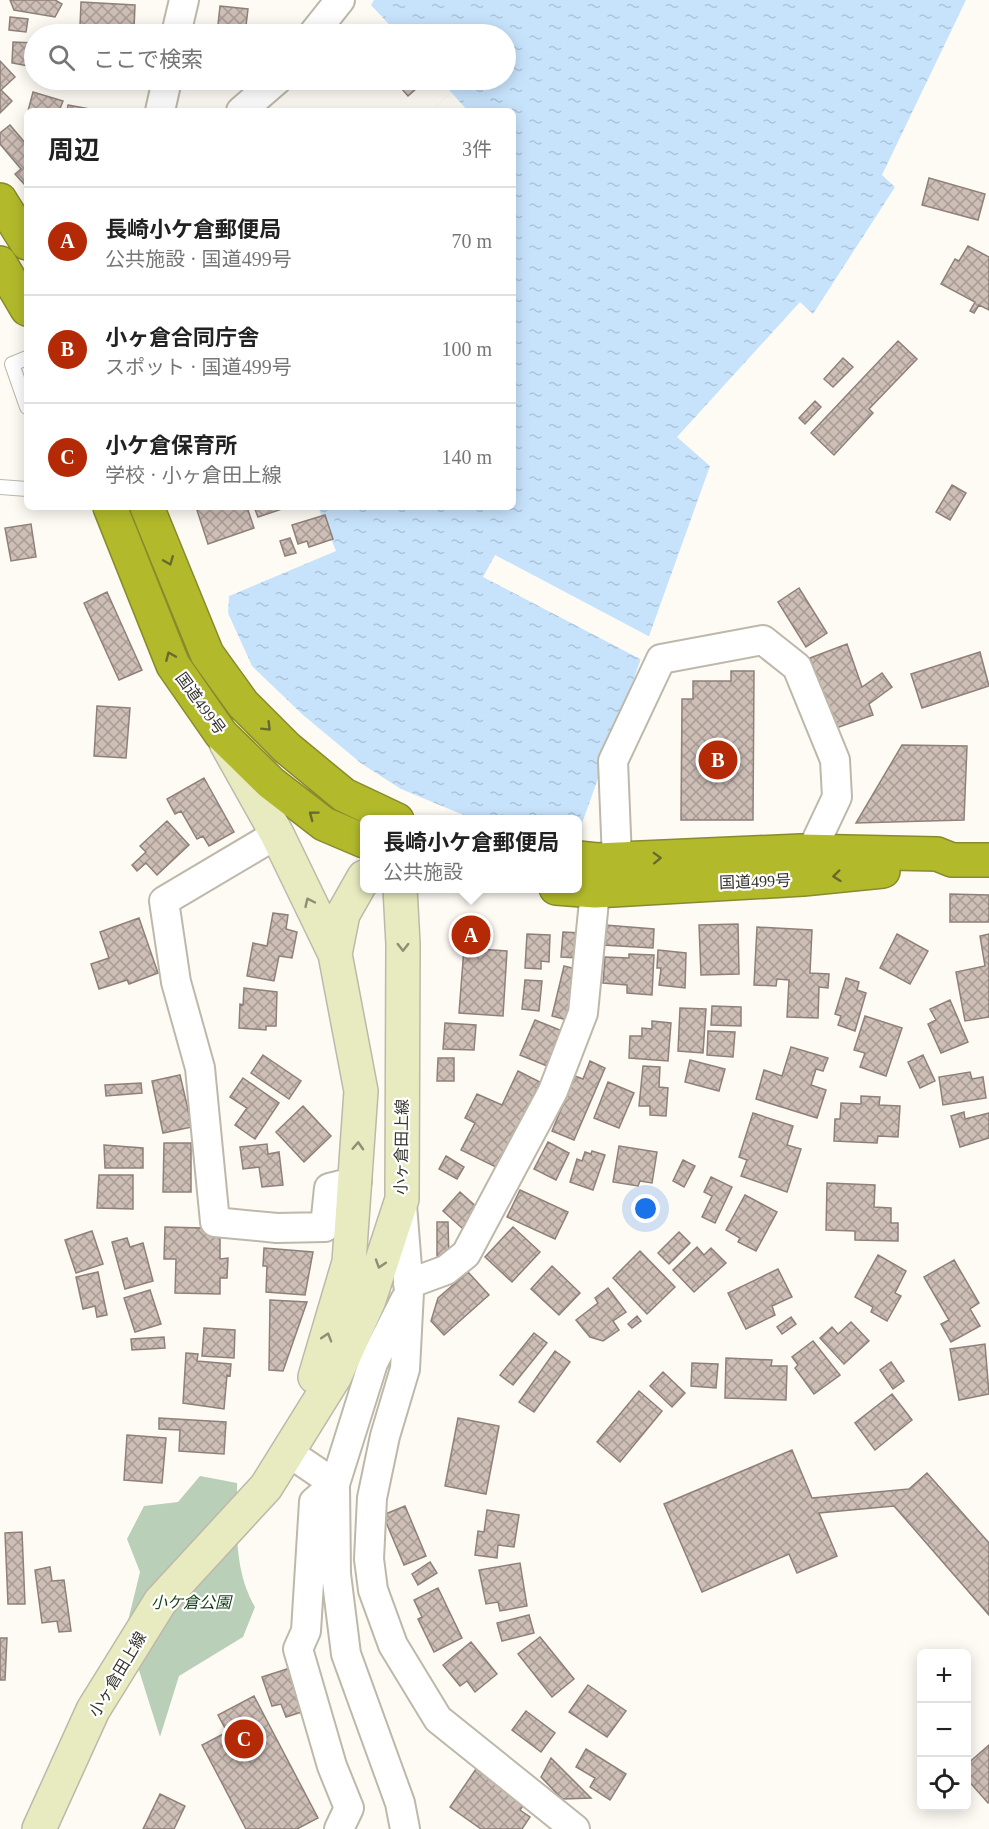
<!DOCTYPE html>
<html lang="ja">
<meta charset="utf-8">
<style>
body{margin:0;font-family:"Times New Roman","Noto Sans JP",serif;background:#f6f6f6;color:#222}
.controls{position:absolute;right:18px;bottom:18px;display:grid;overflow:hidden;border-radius:9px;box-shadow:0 3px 15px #0003}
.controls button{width:54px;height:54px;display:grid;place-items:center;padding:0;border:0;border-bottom:2px solid #e0e0e0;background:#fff;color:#222;font:30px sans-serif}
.you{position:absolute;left:646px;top:1209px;width:21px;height:21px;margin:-15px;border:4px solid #fff;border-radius:50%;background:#1a73e8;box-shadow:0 0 0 9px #1a73e833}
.badge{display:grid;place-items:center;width:39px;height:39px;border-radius:50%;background:#b42906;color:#fff;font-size:20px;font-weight:700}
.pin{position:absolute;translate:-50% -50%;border:3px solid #fff;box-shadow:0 2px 6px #0006}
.popup{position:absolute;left:360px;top:815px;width:222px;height:78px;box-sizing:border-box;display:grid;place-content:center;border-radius:9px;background:#fff;filter:drop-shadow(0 2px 4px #0005);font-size:20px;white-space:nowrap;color:#767676}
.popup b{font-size:22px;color:#222}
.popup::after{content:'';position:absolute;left:50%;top:100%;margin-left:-12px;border:12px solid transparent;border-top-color:#fff}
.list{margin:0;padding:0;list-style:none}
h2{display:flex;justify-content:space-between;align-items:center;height:78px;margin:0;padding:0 24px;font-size:26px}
h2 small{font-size:20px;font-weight:400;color:#767676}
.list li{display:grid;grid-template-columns:39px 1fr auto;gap:18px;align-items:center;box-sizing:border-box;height:108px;padding:0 24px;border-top:2px solid #e0e0e0}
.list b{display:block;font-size:22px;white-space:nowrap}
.list p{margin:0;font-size:20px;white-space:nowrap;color:#767676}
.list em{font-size:20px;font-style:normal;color:#767676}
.icon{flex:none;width:33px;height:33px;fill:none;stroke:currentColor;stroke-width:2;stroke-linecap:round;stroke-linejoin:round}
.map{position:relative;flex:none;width:989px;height:1829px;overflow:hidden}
.search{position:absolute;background:#fff;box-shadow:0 3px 15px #0003;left:24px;top:24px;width:492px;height:66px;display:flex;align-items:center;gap:15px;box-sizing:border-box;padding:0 21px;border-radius:33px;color:#767676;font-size:22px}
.panel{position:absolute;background:#fff;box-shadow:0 3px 15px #0003;left:24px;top:108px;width:492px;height:402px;border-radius:9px}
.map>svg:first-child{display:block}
.green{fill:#b9cfb8}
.water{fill:url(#water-ripples)}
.pier{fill:#fefbf5}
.building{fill:url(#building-cross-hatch);stroke:#8f817a;stroke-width:1.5}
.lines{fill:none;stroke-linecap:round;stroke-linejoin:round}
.lane-casing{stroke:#beb8aa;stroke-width:16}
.street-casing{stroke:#beb8aa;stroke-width:32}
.secondary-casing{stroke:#beb8aa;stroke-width:36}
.highway-casing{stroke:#878b2c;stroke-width:36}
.lane{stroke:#fff;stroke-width:14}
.street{stroke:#fff;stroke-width:28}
.secondary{stroke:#e8eabf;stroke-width:33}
.highway{stroke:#b2ba2b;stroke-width:33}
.oneway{stroke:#686a2d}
.oneway2{stroke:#8f8f76}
.labels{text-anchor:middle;stroke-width:4.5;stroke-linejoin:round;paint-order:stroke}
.street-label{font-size:16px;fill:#36342e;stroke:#fff}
.park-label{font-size:16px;font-style:italic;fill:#133f14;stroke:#fff}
</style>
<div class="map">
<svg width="989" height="1829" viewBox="0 0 989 1829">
<defs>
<pattern id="water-ripples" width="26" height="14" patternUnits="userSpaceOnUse" patternTransform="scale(1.5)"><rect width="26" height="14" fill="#c7e3fc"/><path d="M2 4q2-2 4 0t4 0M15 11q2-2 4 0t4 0" fill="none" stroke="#acc3d8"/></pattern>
<pattern id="building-cross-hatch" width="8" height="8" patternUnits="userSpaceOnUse" patternTransform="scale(1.5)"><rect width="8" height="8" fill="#cdbeb6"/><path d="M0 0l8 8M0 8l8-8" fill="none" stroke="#a79b94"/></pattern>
</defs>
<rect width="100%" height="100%" fill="#fefbf5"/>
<path class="green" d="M200,1476L237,1483C237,1525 233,1569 255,1607L243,1637L179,1676L160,1737L126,1629L140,1572L127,1539L144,1506L178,1502Z"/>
<path class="water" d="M374,0H966L882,175L895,187L813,314L800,302L677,437L710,466L581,826H578V820L473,819L401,789L362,764L303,715L252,666L228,613L229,596L336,551L318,507H513V111H432L451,92L439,80H506V34H398L371,5Z"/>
<path class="pier" d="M451,92L468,111H433V110Z
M495,555L652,638L644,661L483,577Z"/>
<path class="building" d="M10,0H55L62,4L55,17L14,10Z
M81,2L135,5L134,29L80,26Z
M220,6L248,9L245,34H217Z
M10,17L28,19L26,32L9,30Z
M13,42L34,43V67L12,63Z
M0,61L15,77L1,90L12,101L0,113Z
M394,80H422L424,82L408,96Z
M33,92L63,101L59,111H28Z
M68,105L101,111H67Z
M10,125L27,145L26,186L15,174L21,169L0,144V133Z
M929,178L985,194L978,220L922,205Z
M968,246L989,257V310L979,305L974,313L970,311L975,302L941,284L955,259L959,261Z
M898,341L917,359L869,409L873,413L834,455L811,433Z
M843,358L853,367L833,387L824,379Z
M815,401L821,407L805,424L799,418Z
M952,485L966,493L950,520L936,512Z
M196,507H247L254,528L208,544Z
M254,507H285V508L258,517Z
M325,515L333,539L309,547L307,541L298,544L292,525Z
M31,524L36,557L11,561L5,528Z
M290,538L296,553L285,556L280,541Z
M799,588L827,633L806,647L778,602Z
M107,592L142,670L119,680L84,603Z
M847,644L862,687L882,673L892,687L869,704L873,715L836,728L810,658Z
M980,652L989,686L922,708L911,674Z
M731,671H754L753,820H681L682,699H693V681H731Z
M97,706L130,708L126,758L94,756Z
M902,745L967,746L964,820L856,823Z
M204,778L234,832L209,846L203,836L197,839L181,811L175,814L167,799Z
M167,821L189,845L157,875L146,863L137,871L132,865L146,852L140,846Z
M950,894L989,895V922H950Z
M273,913L288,915L286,929L297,932L292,958L279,956L274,981L247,976L253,943L267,946Z
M139,918L158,973L129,984L127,980L99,989L91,964L109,958L100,932Z
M738,924L739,974L701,975L699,925Z
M605,925L654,929L653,948L603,945Z
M757,927L812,930L810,973L829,974L828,988L819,987L818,1018L787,1017L789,980L777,979L776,986L754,985Z
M563,932L581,933L579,958L561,957Z
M527,934L550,935L549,962L541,961V969L525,968Z
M897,934L928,951L910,984L880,968Z
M989,934V1017L965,1021L956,972L985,966L980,936Z
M464,948L507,951L503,1016L459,1013Z
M658,950L686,953L685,988L659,985L661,968H657Z
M629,954L654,955L652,995L627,993V985L603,983L605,957L629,958Z
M564,966L580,970L567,1020L552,1016Z
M846,978L859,982L857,990L866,993L855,1031L838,1025L841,1016L835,1014Z
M525,980L542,981L539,1011L522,1009Z
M244,988L277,992L276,1026H266V1030L239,1028L240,1004L243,1005Z
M950,1000L968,1042L941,1053L928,1024L936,1020L930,1009Z
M712,1006L741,1007V1026L711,1025Z
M680,1008L706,1009L703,1053L678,1051Z
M865,1016L902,1028L886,1076L860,1067L865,1053L854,1050Z
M535,1020L567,1033L552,1068L520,1055Z
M652,1021L671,1023L668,1061L629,1058L630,1036H642V1028L652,1029Z
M445,1023L476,1025L474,1050L443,1049Z
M708,1031L735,1032L733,1057L707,1055Z
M791,1047L828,1058L823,1071L816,1069L811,1085L826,1090L817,1118L756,1099L764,1070L782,1076Z
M263,1055L301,1081L289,1099L251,1073Z
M923,1055L935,1081L920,1088L908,1062Z
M438,1058H454V1081H437Z
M690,1060L725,1069L719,1091L685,1082Z
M590,1061L605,1068L574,1140L552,1131L575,1076L583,1079Z
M643,1066L660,1067L659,1087L668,1088L666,1116L650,1115V1106H639Z
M518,1071L540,1082L498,1168L461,1150L475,1123L465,1118L477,1094L502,1105Z
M970,1072L972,1079L983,1077L986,1098L943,1105L939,1077Z
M180,1075L192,1127L163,1133L152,1081Z
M243,1078L279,1103L255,1139L235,1125L247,1108L230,1097Z
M608,1082L634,1093L619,1128L594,1118Z
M141,1083L142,1093L106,1096L105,1085Z
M861,1096L880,1097L879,1105L900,1106L898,1137L878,1136L877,1143L834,1141L835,1119H840L841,1103L861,1104Z
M303,1106L331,1136L304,1162L276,1132Z
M964,1112L965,1119L989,1113V1138L960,1147L951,1116Z
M753,1113L793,1126L787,1145L801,1149L787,1192L741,1176L747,1160L739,1157Z
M548,1142L569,1153L556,1180L534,1169Z
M164,1143H191V1192H163Z
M267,1144L268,1154L279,1152L283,1185L262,1187L259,1167L243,1169L240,1147Z
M104,1145L143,1148V1168H105Z
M619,1146L657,1152L652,1183L640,1181L638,1186L613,1182Z
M592,1151L605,1155L593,1190L570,1182L577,1159L582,1161L585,1152L591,1154Z
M446,1156L464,1167L457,1179L439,1169Z
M683,1160L695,1166L684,1187L673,1181Z
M99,1175H133V1209L97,1208Z
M711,1177L732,1187L715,1223L702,1217L712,1196L704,1192Z
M827,1183L875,1185L874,1207L891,1208V1223H898V1241L855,1240V1231L826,1230Z
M520,1190L568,1212L555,1239L507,1217Z
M460,1192L479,1209L462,1228L443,1211Z
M745,1195L777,1212L756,1251L738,1242L740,1238L726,1230Z
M437,1222H448L449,1259L437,1260Z
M165,1227L203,1228V1231L220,1232V1259L228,1258L227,1278H220V1294L175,1293L176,1259H164Z
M513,1227L540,1252L512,1282L485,1257Z
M92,1231L103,1264L76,1273L65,1240Z
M679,1232L690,1243L669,1264L658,1253Z
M127,1238L130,1247L143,1243L153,1281L125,1289L112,1242Z
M697,1247L704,1255L711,1248L726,1263L694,1292L673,1270Z
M264,1248L313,1252L305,1295L266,1292L267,1266H263Z
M640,1251L675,1287L647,1314L613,1278Z
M878,1255L906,1271L895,1293L901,1296L887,1321L871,1312L873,1307L855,1297Z
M954,1260L979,1303L970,1309L980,1326L951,1342L941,1324L949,1320L924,1277Z
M552,1266L580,1293L559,1315L531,1289Z
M778,1269L792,1297L772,1306L775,1315L746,1329L728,1293Z
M98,1272L107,1315L97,1317L95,1306L83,1309L76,1277Z
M468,1272L489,1295L444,1335L431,1321L438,1298Z
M608,1288L626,1312L613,1321L619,1330L603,1341L590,1337L576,1320L598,1303L595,1298Z
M150,1290L161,1324L135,1332L124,1298Z
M270,1300L307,1302L283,1371L269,1370Z
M637,1316L641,1321L632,1328L628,1324Z
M791,1317L796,1324L782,1334L777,1327Z
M851,1322L869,1341L844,1364L820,1338L832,1327L838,1334Z
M204,1328L235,1330L234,1358L202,1356Z
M534,1333L547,1343L513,1385L500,1375Z
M164,1337L165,1348L132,1350L131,1339Z
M813,1341L840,1375L814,1394L795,1368L798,1365L792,1357Z
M985,1344L989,1394L959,1400L950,1349Z
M555,1351L570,1362L534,1412L519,1402Z
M186,1353L198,1354L197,1361L231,1364L230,1376L227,1375L224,1409L183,1403Z
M726,1358L772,1360L771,1366H787L786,1400L725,1398Z
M891,1362L904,1381L893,1389L880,1370Z
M692,1363L718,1364L716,1388L691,1386Z
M663,1372L685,1393L672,1407L650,1386Z
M639,1391L662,1411L620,1462L597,1442Z
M892,1394L912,1420L875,1450L855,1423Z
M159,1418L226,1422L224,1454L179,1451L180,1430L159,1429Z
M458,1418L499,1426L486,1494L445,1486Z
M127,1435L166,1438L162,1483L124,1480Z
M792,1450L812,1498L909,1489L927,1473L989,1543V1615L894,1506L819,1513L837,1556L797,1573L789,1554L702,1592L664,1504Z
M405,1506L426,1556L404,1565L383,1515Z
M487,1510L519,1515L514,1547L498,1545L497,1558L475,1555L478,1531L484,1532Z
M22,1532L25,1604H8L5,1533Z
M430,1562L437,1573L418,1585L412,1574Z
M520,1563L527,1606L500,1611L498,1602L486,1604L479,1570Z
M50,1567L52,1581L64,1580L71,1631L59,1632L57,1621L42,1623L35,1570Z
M438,1588L462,1638L434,1652L418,1619L422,1617L414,1600Z
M529,1615L534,1633L502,1641L497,1623Z
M540,1637L574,1679L552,1697L518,1654Z
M0,1638H7L5,1680H0Z
M471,1642L497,1674L475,1692L467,1681L460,1686L443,1665Z
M290,1668L305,1711L286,1717L281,1704L272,1706L262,1677Z
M588,1685L626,1711L607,1737L569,1712Z
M254,1696L318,1818L297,1829H246L202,1745L227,1732L218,1715Z
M526,1711L555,1733L541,1752L512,1730Z
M989,1745V1802L988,1803L966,1778V1765Z
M586,1749L626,1774L610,1800L590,1787L595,1778L576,1767Z
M551,1758L591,1798L562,1799L541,1777Z
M476,1769L525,1803L520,1810L530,1817L522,1829H481L450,1807Z
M160,1794L185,1806L174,1829H143Z"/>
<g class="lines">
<g class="lane-casing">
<path id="lane" d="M27,358L12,364L27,407
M0,487L27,489"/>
</g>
<g class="street-casing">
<path id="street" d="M176,34L184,0
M313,34L340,0
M160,111L167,80
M241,111L277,80
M277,834L164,901L176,982L200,1068L215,1222L277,1228L325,1227L329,1188L357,1181
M617,859L613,761L661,659L763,640L797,667L835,760L837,797L811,852
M402,1205L409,1292L405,1369L385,1436L372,1498L369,1559L373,1590L393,1645L438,1719L575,1829
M408,1284L446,1270L466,1254L553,1091L583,1013L595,891
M405,1300L373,1363L335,1484L336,1574L346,1654L400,1803L405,1829
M288,1452L335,1484
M335,1484L314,1502L306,1631L298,1649L332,1766L349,1808L339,1829"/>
</g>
<g class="secondary-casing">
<path id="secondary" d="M226,743L277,834L335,954
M315,1377L349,1262L361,1091L335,954L343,914L364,877
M39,1829L93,1710L160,1602L266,1487L335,1376L369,1300L402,1199L403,944L400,888"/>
</g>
<g class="highway-casing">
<path id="highway" d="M0,200L27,243
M0,263L27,309
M110,507L173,665L221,734L271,783L324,824L364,841
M147,507L207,654L243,704L287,748L344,795L397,820
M578,858L597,860L801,851L937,854L952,860H989
M556,888L595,891L803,879L883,871"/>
</g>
<use href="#lane" class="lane"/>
<use href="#street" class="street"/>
<use href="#secondary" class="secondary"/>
<use href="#highway" class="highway"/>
</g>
<defs><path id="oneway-chevron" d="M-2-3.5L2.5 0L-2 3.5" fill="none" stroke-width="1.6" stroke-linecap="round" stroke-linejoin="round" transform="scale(1.5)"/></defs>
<g class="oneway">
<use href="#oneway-chevron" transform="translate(169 561) rotate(68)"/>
<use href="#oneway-chevron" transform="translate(170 656) rotate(-113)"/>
<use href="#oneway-chevron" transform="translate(267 727) rotate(45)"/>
<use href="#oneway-chevron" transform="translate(313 815) rotate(-143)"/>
<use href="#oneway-chevron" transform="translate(657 858) rotate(-2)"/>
<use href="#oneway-chevron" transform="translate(837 876) rotate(174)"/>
</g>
<g class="oneway2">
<use href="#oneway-chevron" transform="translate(309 902) rotate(-115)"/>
<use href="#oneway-chevron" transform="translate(403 947) rotate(90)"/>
<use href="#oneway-chevron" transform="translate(358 1146) rotate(-87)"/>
<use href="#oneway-chevron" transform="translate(380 1264) rotate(108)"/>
<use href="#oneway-chevron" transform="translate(327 1337) rotate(-73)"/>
</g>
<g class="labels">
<g class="street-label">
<text transform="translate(201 703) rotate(54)" y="6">国道499号</text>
<text transform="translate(755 881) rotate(-2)" y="6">国道499号</text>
<text transform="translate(401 1147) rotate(-89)" y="6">小ヶ倉田上線</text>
<text transform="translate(117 1674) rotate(-59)" y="6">小ヶ倉田上線</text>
</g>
<g class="park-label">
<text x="191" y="1608">小ケ倉公園</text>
</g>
</g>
</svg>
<div class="controls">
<button>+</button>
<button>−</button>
<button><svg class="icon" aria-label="locate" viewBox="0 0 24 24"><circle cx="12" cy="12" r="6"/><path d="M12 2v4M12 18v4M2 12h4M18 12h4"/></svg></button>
</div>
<div class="you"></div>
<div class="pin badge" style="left:471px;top:935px">A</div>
<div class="popup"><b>長崎小ケ倉郵便局</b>公共施設</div>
<div class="pin badge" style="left:718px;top:760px">B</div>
<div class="pin badge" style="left:244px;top:1739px">C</div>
<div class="search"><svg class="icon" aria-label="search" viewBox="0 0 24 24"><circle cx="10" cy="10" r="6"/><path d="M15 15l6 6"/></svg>ここで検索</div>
<section class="panel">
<h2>周辺<small>3件</small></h2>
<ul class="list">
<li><span class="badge">A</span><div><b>長崎小ケ倉郵便局</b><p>公共施設 · 国道499号</p></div><em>70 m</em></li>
<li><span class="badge">B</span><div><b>小ヶ倉合同庁舎</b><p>スポット · 国道499号</p></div><em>100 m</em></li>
<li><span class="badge">C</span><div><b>小ケ倉保育所</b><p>学校 · 小ヶ倉田上線</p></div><em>140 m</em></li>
</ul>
</section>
</div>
